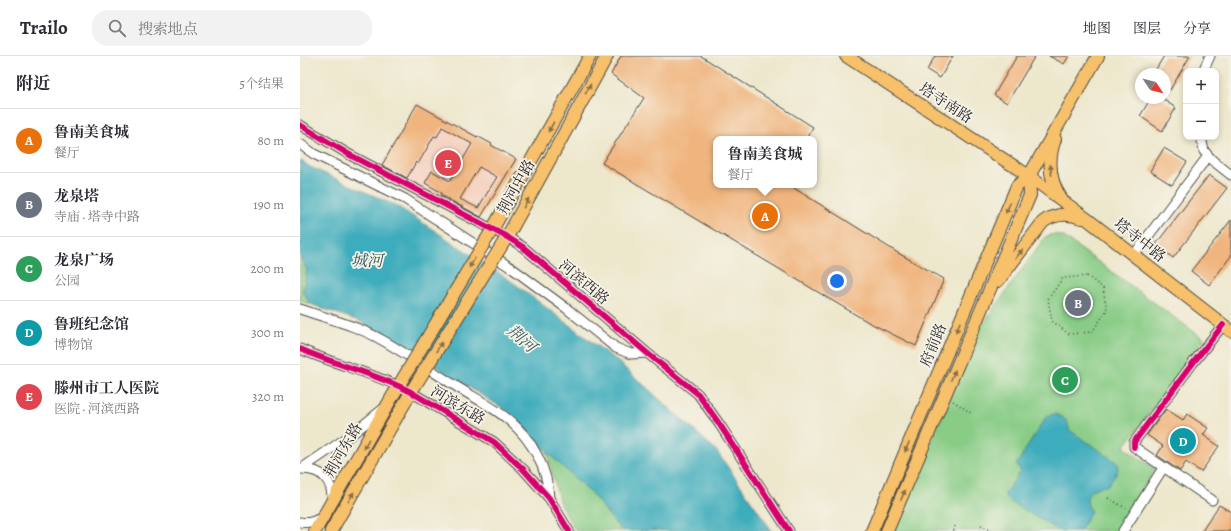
<!DOCTYPE html>
<html lang="zh">
<meta charset="utf-8">
<style>
body{margin:0;font-family:Alegreya,"Noto Serif SC",serif;background:#f2f2f3;color:#2b2b33}
.controls{position:absolute;right:12px;top:12px;display:grid;overflow:hidden;border-radius:8px;box-shadow:0 2px 6px #0003}
.controls button{width:36px;height:36px;display:grid;place-items:center;padding:0;border:0;border-bottom:1px solid #e1e1e2;background:#fff;color:#2b2b33;font:20px sans-serif}
.compass{position:absolute;left:835px;top:12px;width:36px;height:36px;border-radius:50%;background:#fff;box-shadow:0 2px 6px #0003;rotate:125deg}
.you{position:absolute;left:537px;top:225px;width:14px;height:14px;margin:-10px;border:3px solid #fff;border-radius:50%;background:#1a73e8;box-shadow:0 0 0 6px #1a73e833}
.badge{display:grid;place-items:center;width:26px;height:26px;border-radius:50%;background:#111827;color:#fff;font-size:13px;font-weight:700}
.pin{position:absolute;translate:-50% -50%;border:2px solid #fff;box-shadow:0 1px 4px #0006}
.popup{position:absolute;left:413px;top:80px;width:104px;height:52px;box-sizing:border-box;display:grid;place-content:center;border-radius:8px;background:#fff;filter:drop-shadow(0 1px 3px #0005);font-size:13px;white-space:nowrap;color:#7c7c81}
.popup b{font-size:15px;color:#2b2b33}
.popup::after{content:'';position:absolute;left:50%;top:100%;margin-left:-8px;border:8px solid transparent;border-top-color:#fff}
.list{margin:0;padding:0;list-style:none}
h2{display:flex;justify-content:space-between;align-items:center;height:52px;margin:0;padding:0 16px;font-size:17px}
h2 small{font-size:13px;font-weight:400;color:#7c7c81}
.list li{display:grid;grid-template-columns:26px 1fr auto;gap:12px;align-items:center;box-sizing:border-box;height:64px;padding:0 16px;border-top:1px solid #e1e1e2}
.list b{display:block;font-size:15px;white-space:nowrap}
.list p{margin:0;font-size:13px;white-space:nowrap;color:#7c7c81}
.list em{font-size:13px;font-style:normal;color:#7c7c81}
.icon{flex:none;width:22px;height:22px;fill:none;stroke:currentColor;stroke-width:2;stroke-linecap:round;stroke-linejoin:round}
.map{position:relative;flex:none;width:931px;height:475px;overflow:hidden}
header{display:flex;align-items:center;gap:24px;box-sizing:border-box;height:56px;padding:0 20px;background:#fff;border-bottom:1px solid #e1e1e2}
header strong{font-size:19px}
nav{display:flex;gap:22px;margin-inline-start:auto;font-size:14px}
.search{width:280px;height:36px;background:#f2f2f3;display:flex;align-items:center;gap:10px;box-sizing:border-box;padding:0 14px;border-radius:16px;color:#7c7c81;font-size:15px}
main{display:flex}
aside{flex:1;background:#fff}
.map>svg:first-child{display:block}
.built{fill:#f5d3c2}
.green{fill:#88cc86;stroke:#5a7c58}
.water{fill:#3dacbc;stroke:#346c74}
.building{fill:#f0b57f;fill-rule:evenodd}
.lines{fill:none;stroke-linecap:round;stroke-linejoin:round}
.minor-casing{stroke:#484743;stroke-width:11}
.major-casing{stroke:#484743;stroke-width:14}
.path{stroke:#484743;stroke-width:1.5;stroke-dasharray:1 3;stroke-linecap:butt}
.minor{stroke:#fff;stroke-width:9}
.major{stroke:#f7c06b;stroke-width:12}
.major-bridge-casing{stroke:#484743;stroke-width:14;stroke-linecap:butt}
.major-bridge{stroke:#f7c06b;stroke-width:12}
.cycleway-casing{stroke:#f7f3e8;stroke-width:8}
.cycleway{stroke:#d6006c;stroke-width:6}
.oneway{fill:#876e48}
.labels{text-anchor:middle;stroke-width:3.5;stroke-linejoin:round;paint-order:stroke}
.street-label{font-size:15px;fill:#2b2b2b;stroke:#f7f3e8}
.water-label{font-size:16px;font-style:italic;fill:#31585e;stroke:#f7f3e8}
</style>
<header>
<strong>Trailo</strong>
<div class="search"><svg class="icon" aria-label="search" viewBox="0 0 24 24"><circle cx="10" cy="10" r="6"/><path d="M15 15l6 6"/></svg>搜索地点</div>
<nav><a>地图</a><a>图层</a><a>分享</a></nav>
</header>
<main>
<aside>
<h2>附近<small>5个结果</small></h2>
<ul class="list">
<li><span class="badge" style="background:#e8710a">A</span><div><b>鲁南美食城</b><p>餐厅</p></div><em>80 m</em></li>
<li><span class="badge" style="background:#6b7280">B</span><div><b>龙泉塔</b><p>寺庙 · 塔寺中路</p></div><em>190 m</em></li>
<li><span class="badge" style="background:#2e9e5b">C</span><div><b>龙泉广场</b><p>公园</p></div><em>200 m</em></li>
<li><span class="badge" style="background:#0f9aa8">D</span><div><b>鲁班纪念馆</b><p>博物馆</p></div><em>300 m</em></li>
<li><span class="badge" style="background:#e0444e">E</span><div><b>滕州市工人医院</b><p>医院 · 河滨西路</p></div><em>320 m</em></li>
</ul>
</aside>
<div class="map">
<svg width="931" height="475" viewBox="0 0 931 475">
<rect width="100%" height="100%" fill="#f7f3e8"/>
<filter id="ink" filterUnits="userSpaceOnUse"><feTurbulence type="fractalNoise" baseFrequency=".025" numOctaves="2"/><feDisplacementMap in="SourceGraphic" scale="8" xChannelSelector="R" yChannelSelector="G"/><feConvolveMatrix kernelMatrix="1 2 1 2 8 2 1 2 1" color-interpolation-filters="sRGB"/></filter>
<filter id="wash" filterUnits="userSpaceOnUse"><feTurbulence type="fractalNoise" baseFrequency=".012" numOctaves="4" result="noise"/><feDisplacementMap in="SourceGraphic" scale="16" xChannelSelector="R" yChannelSelector="G"/><feGaussianBlur stdDeviation="0.9" result="paint"/><feColorMatrix in="noise" values="0 0 0 0 0 0 0 0 0 0 0 0 0 0 0 0 0 1.4 0 .05"/><feComposite in="paint" operator="in"/></filter>
<g filter="url(#wash)">
<rect width="100%" height="100%" fill="#ede7cc"/>
<path class="built" d="M118,46L217,102L177,168L79,112Z"/>
<path class="green" d="M754,178L764,181L904,283L824,391L843,405L856,412L817,475H594L675,279L745,181Z
M0,201L7,214L3,235L10,248L0,245Z
M247,396L291,437L322,475H276L260,448Z"/>
<path class="water" d="M0,104L10,111L97,150L211,225L316,304L416,394L472,475H322L291,437L247,396L209,356L144,316L104,288L59,265L10,248L3,235L7,214L0,201Z
M754,358C764,361 768,363 769,374L818,407C819,417 813,423 807,430C791,431 781,439 791,455L780,475H760L709,445L706,442L705,438L720,415L719,411L716,409L746,361Z"/>
<g id="blocks">
<path class="building" d="M321,0H401L513,71L506,83H416V129H489L598,197L644,223L616,290L568,266L302,107L344,42L311,18Z
M635,0H653L640,22L627,14Z
M717,0H735L707,47L694,39Z
M749,0H769L764,8Z
M864,0H890L870,34L865,31V18H853Z
M851,42H865L864,44L876,52L862,75L840,60Z
M117,48L177,81V80L192,88L191,89L216,103L181,161L141,139L142,137L125,127L132,115L150,125L172,88L142,71L137,81L134,80L118,108L116,106L107,122L82,109ZM179,111L197,121L178,152L160,143Z
M864,92L887,106L872,129L850,115Z
M909,119L927,132L873,202L856,188Z
M931,164V200L909,229L891,215Z
M866,353L883,364L887,358L908,372L903,379L919,390L901,416L886,406L880,415L857,399L863,390L847,379Z
M919,449L931,456V475H902Z"/>
</g>
</g>
<g filter="url(#ink)">
<use href="#blocks" fill-opacity="0" stroke="#484743" stroke-width="1"/>
<g class="lines">
<g class="minor-casing">
<path id="minor" d="M903,15L910,0
M0,69L50,99L207,181L223,191L347,297L398,338L420,369L489,475
M901,81L904,95L912,104L931,119
M0,88L14,98L105,143L213,213L266,252L316,292L331,298L347,297
M834,199L908,100
M0,253C26,262 58,270 82,284C107,298 130,314 154,329C173,341 194,351 210,365C232,384 248,413 249,442
M0,293C36,309 77,318 111,336L194,386L223,413L249,442L269,475
M1,413L51,379L83,353
M1,413C23,413 33,425 32,446
M912,444L834,391V386L893,307L923,269
M0,466C9,468 15,465 23,461
M823,475L863,412"/>
</g>
<g class="major-casing">
<path id="major" d="M546,0L729,120L787,163L931,275
M755,83C748,103 749,124 761,142
M192,174L290,0
M207,181L307,0
M698,225L743,166C755,157 768,157 782,162
M15,475L99,329
M31,475L111,336
M572,475L717,130L729,120L798,0
M587,475L730,139L729,120"/>
</g>
<path class="path" d="M787,220L803,232L807,254L792,276L769,278L752,265L748,243L763,222Z
M653,345L671,357
M808,442L827,453
M681,469L692,475
M654,475L655,470"/>
<use href="#minor" class="minor"/>
<use href="#major" class="major"/>
<g class="major-bridge-casing">
<path id="major-bridge" d="M99,329L192,174
M111,336L207,181"/>
</g>
<use href="#major-bridge" class="major-bridge"/>
<g class="cycleway-casing">
<path id="cycleway" d="M0,69L50,99L207,181L223,191L347,297L398,338L420,369L489,475
M0,293C36,309 77,318 111,336L194,386L223,413L249,442L269,475
M834,391V386L893,307L923,269"/>
</g>
<use href="#cycleway" class="cycleway"/>
</g>
<defs><path id="oneway-solid" d="M-6-.8H1V-3.2L6.5 0L1 3.2V.8H-6Z"/></defs>
<g class="oneway">
<use href="#oneway-solid" transform="translate(288 33) rotate(-61)"/>
<use href="#oneway-solid" transform="translate(251 71) rotate(119)"/>
<use href="#oneway-solid" transform="translate(751 114) rotate(-97)"/>
<use href="#oneway-solid" transform="translate(226 147) rotate(-61)"/>
<use href="#oneway-solid" transform="translate(708 152) rotate(113)"/>
<use href="#oneway-solid" transform="translate(719 198) rotate(-53)"/>
<use href="#oneway-solid" transform="translate(172 207) rotate(121)"/>
<use href="#oneway-solid" transform="translate(658 271) rotate(113)"/>
<use href="#oneway-solid" transform="translate(139 291) rotate(-58)"/>
<use href="#oneway-solid" transform="translate(653 319) rotate(-67)"/>
<use href="#oneway-solid" transform="translate(66 388) rotate(120)"/>
<use href="#oneway-solid" transform="translate(607 391) rotate(113)"/>
<use href="#oneway-solid" transform="translate(603 439) rotate(-67)"/>
<use href="#oneway-solid" transform="translate(51 441) rotate(-60)"/>
</g>
</g>
<g class="labels">
<g class="street-label">
<text transform="translate(646 47) rotate(33)" y="5">塔寺南路</text>
<text transform="translate(216 131) rotate(-61)" y="5">荆河中路</text>
<text transform="translate(840 184) rotate(38)" y="5">塔寺中路</text>
<text transform="translate(284 226) rotate(40)" y="5">河滨西路</text>
<text transform="translate(633 289) rotate(-67)" y="5">府前路</text>
<text transform="translate(158 349) rotate(31)" y="5">河滨东路</text>
<text transform="translate(43 394) rotate(-60)" y="5">荆河东路</text>
</g>
<g class="water-label">
<text x="67" y="210">城河</text>
<text transform="translate(222 282) rotate(41)" y="6">荆河</text>
</g>
</g>
</svg>
<div class="controls">
<button>+</button>
<button>−</button>
</div>
<svg class="compass" viewBox="-18 -18 36 36"><path d="M0-13l5 13h-10z" fill="#e53935"/><path d="M0 13l5-13h-10z" fill="#7c7c81"/></svg>
<div class="you"></div>
<div class="pin badge" style="left:465px;top:160px;background:#e8710a">A</div>
<div class="popup"><b>鲁南美食城</b>餐厅</div>
<div class="pin badge" style="left:778px;top:247px;background:#6b7280">B</div>
<div class="pin badge" style="left:765px;top:324px;background:#2e9e5b">C</div>
<div class="pin badge" style="left:883px;top:385px;background:#0f9aa8">D</div>
<div class="pin badge" style="left:148px;top:107px;background:#e0444e">E</div>
</div>
</main>
